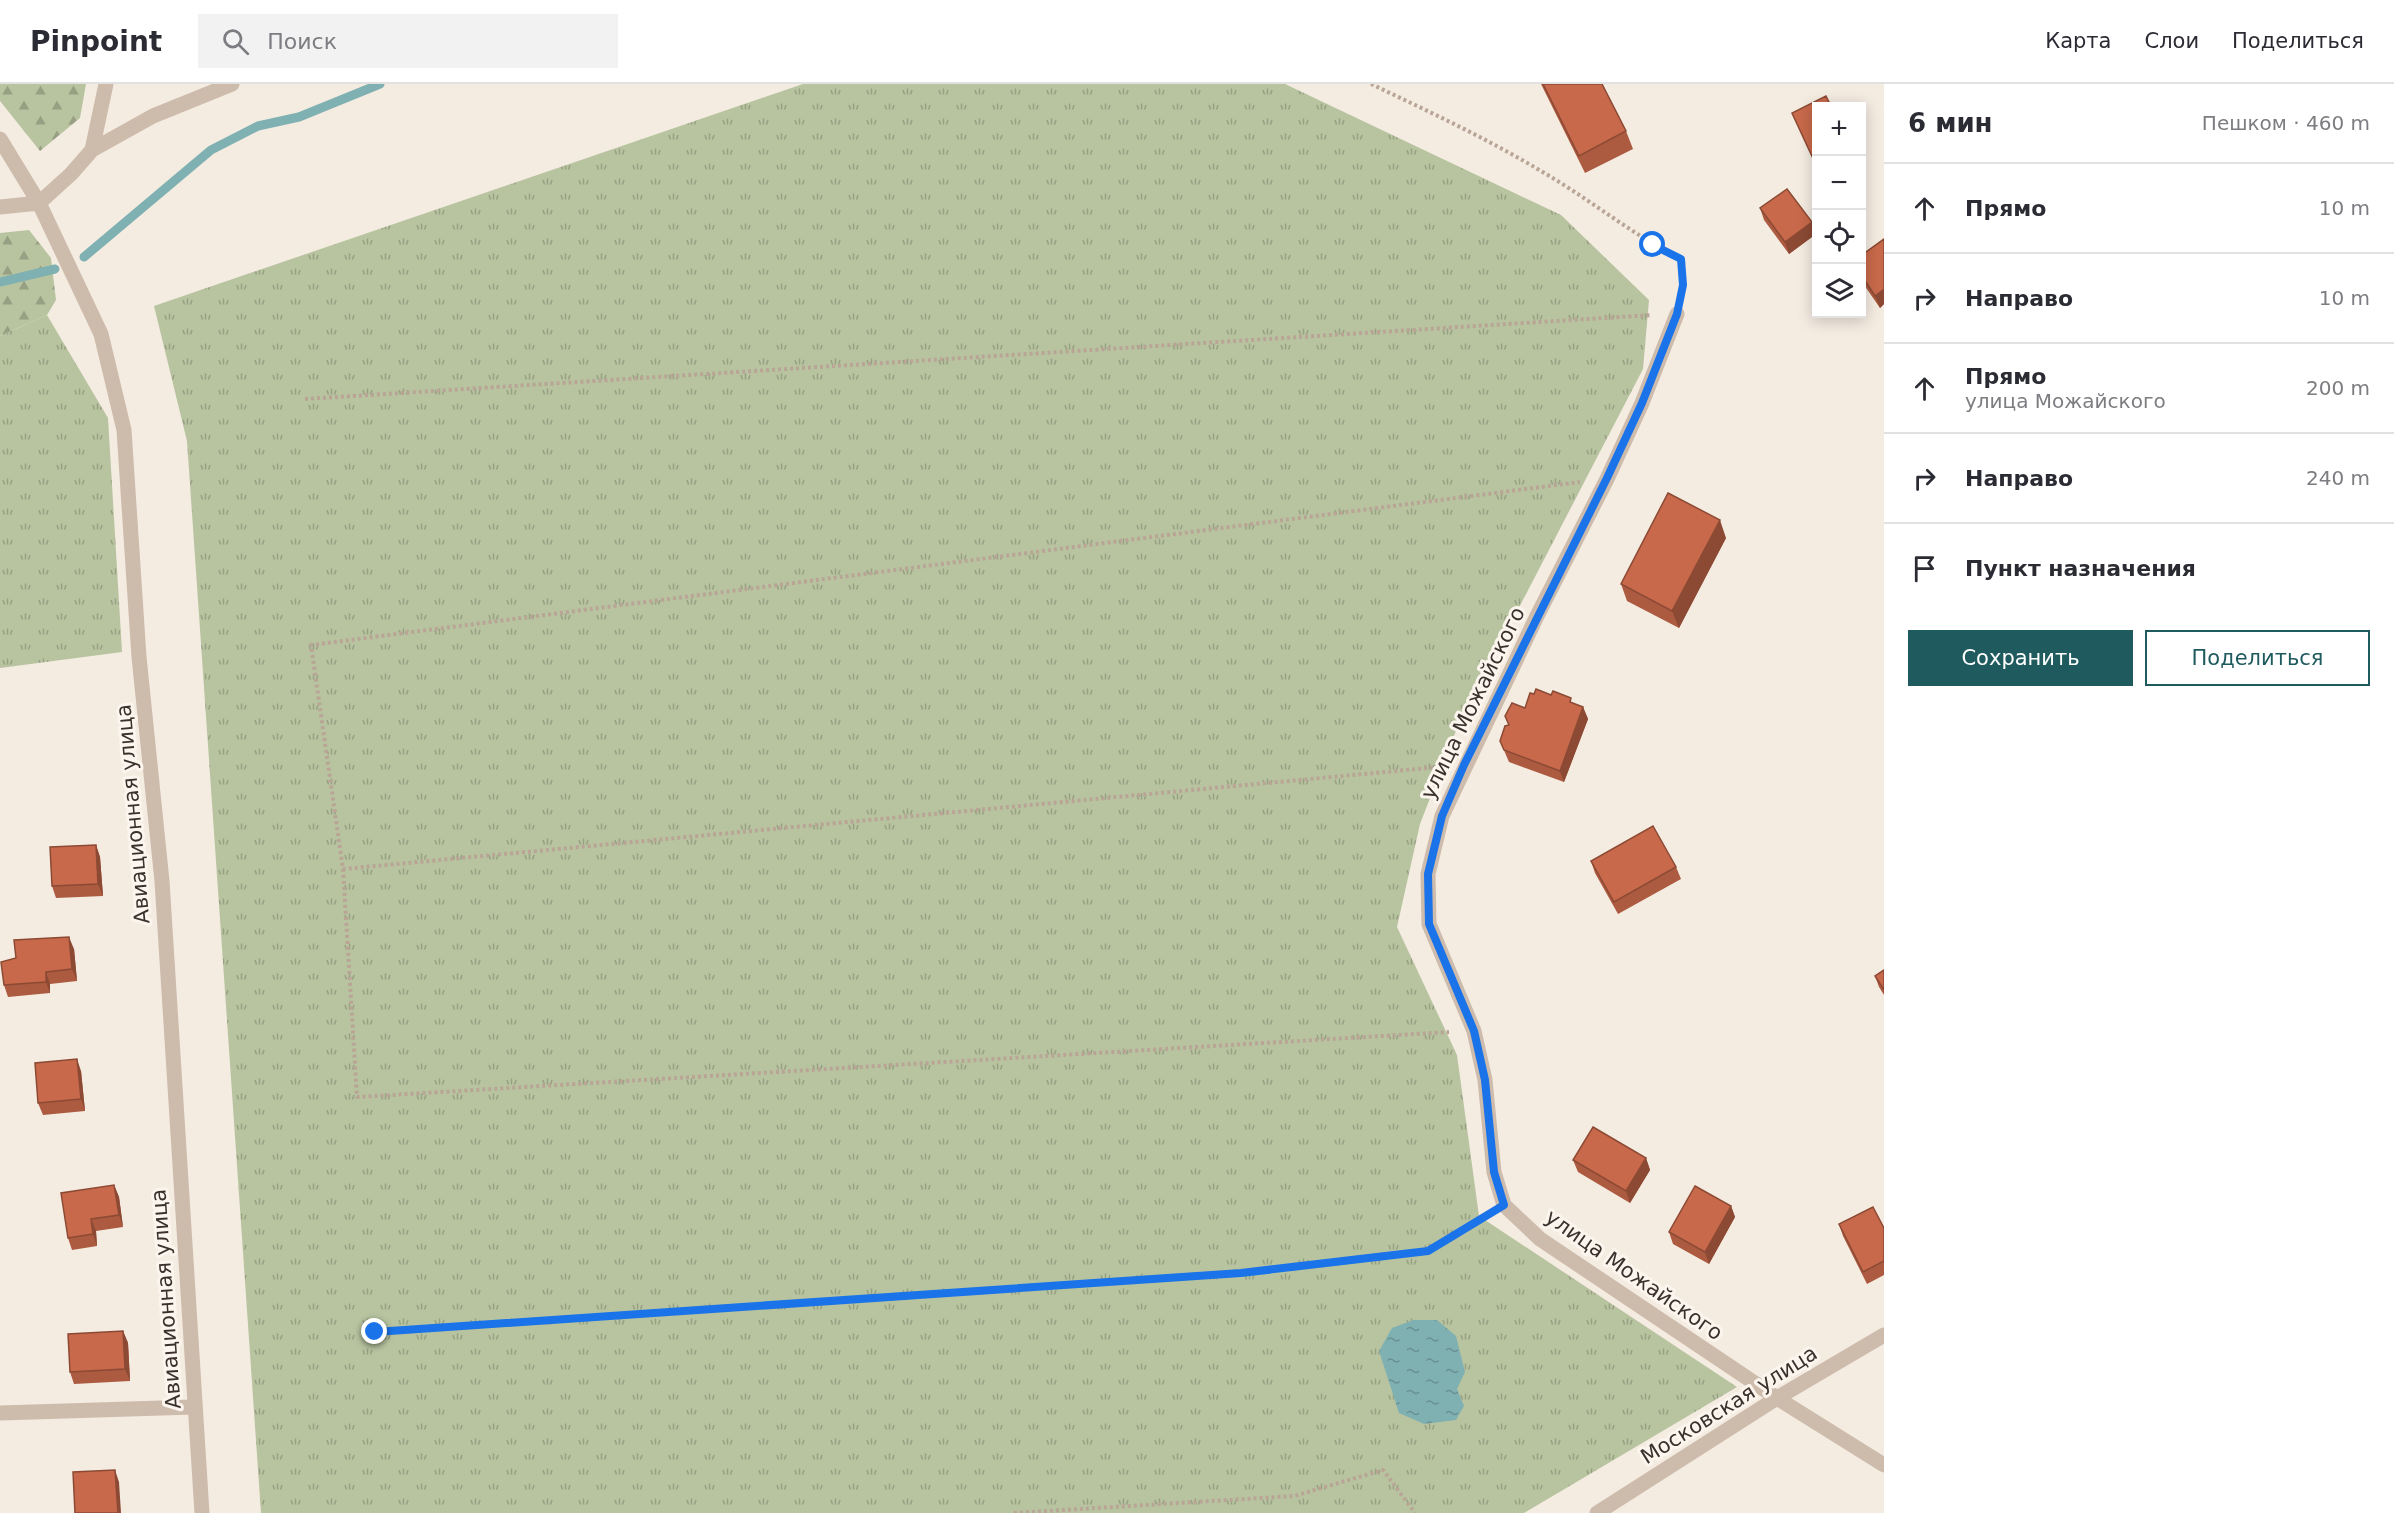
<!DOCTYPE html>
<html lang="ru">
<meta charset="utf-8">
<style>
body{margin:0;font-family:"DejaVu Sans",sans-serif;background:#f2f2f3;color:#2b2b33}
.controls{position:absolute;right:18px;top:18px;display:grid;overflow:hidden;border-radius:0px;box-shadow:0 3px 15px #0003}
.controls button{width:54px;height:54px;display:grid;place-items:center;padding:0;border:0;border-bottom:2px solid #e1e1e2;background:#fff;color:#2b2b33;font:30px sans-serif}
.stop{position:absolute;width:18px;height:18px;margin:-14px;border:4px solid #1a73e8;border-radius:50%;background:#fff}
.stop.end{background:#1a73e8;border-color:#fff;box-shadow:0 2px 6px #0008}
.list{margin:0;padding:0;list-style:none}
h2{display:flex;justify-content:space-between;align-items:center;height:78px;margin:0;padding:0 24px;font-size:26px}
h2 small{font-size:20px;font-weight:400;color:#7c7c81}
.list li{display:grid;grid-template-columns:39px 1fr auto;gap:18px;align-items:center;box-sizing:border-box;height:90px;padding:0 24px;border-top:2px solid #e1e1e2}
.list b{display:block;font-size:22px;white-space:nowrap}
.list p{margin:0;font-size:20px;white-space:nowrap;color:#7c7c81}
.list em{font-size:20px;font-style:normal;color:#7c7c81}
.actions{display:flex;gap:12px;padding:18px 24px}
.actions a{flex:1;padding:14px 0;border:2px solid #1f5a5e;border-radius:0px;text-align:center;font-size:21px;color:#1f5a5e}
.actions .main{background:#1f5a5e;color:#fff}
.icon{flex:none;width:33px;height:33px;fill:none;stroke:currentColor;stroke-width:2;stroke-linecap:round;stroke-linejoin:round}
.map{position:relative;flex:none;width:1884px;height:1429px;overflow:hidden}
header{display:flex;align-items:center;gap:36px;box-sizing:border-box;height:84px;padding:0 30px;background:#fff;border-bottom:2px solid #e1e1e2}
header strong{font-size:28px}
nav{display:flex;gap:33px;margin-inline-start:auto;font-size:21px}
.search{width:420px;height:54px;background:#f2f2f3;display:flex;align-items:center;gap:15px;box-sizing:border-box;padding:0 21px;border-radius:0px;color:#7c7c81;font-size:22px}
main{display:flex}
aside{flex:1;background:#fff}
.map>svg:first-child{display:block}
.grass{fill:url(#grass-tufts)}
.forest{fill:url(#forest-firs)}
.water{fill:url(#water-ripples)}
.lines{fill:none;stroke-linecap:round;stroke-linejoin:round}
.stream{stroke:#7fb0b2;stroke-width:9}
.path{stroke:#b9a596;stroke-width:4;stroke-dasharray:3 3;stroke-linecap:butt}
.minor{stroke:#cdbbac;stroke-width:15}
.wall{fill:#ac5a40}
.shaded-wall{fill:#8c4a34}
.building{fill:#c8694b;stroke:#8c4a34;stroke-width:1.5}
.route{stroke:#1a73e8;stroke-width:8}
.labels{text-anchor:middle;stroke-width:6;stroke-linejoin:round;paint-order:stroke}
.street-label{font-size:21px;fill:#3b302b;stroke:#fbf5ee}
</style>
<header>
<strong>Pinpoint</strong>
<div class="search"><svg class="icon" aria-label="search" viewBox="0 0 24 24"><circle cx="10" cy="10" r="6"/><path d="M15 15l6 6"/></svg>Поиск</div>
<nav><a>Карта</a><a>Слои</a><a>Поделиться</a></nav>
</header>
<main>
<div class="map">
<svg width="1884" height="1429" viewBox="0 0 1884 1429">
<defs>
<pattern id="grass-tufts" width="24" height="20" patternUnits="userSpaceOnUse" patternTransform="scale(1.5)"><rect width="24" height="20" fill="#b8c4a0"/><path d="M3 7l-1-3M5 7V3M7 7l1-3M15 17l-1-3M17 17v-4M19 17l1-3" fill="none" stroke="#97a083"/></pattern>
<pattern id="forest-firs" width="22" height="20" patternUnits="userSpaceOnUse" patternTransform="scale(1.5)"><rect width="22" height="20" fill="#b8c4a0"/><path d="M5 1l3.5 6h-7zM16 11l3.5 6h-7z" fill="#97a083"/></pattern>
<pattern id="water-ripples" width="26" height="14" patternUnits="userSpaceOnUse" patternTransform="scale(1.5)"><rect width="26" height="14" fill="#7fb0b2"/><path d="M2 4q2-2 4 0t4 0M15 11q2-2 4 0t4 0" fill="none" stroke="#699091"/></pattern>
</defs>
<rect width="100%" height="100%" fill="#f4ebe1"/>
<path class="grass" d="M803,0H1285L1561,131L1649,216L1643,285L1459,639L1420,740L1397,843L1457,971L1479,1132L1737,1303L1524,1429H261L187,357L154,222Z
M47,231L108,334L122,568L0,584V252Z"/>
<path class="forest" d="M0,0H86L80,34L40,67L0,17Z
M29,146L51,174L56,216L47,231L0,252V149Z"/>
<path class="water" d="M1413,1236H1437L1456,1252L1465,1288L1457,1305L1464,1322L1456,1336L1424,1340L1399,1329L1379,1267L1392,1244Z"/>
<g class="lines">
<path class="stream" d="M84,173L211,66L258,42L299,33L380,0
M0,198L55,185"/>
<path class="path" d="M1371,0C1430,28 1490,56 1546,90C1592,117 1633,151 1681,175L1683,201L1682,209
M305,315L1652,231
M1439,683L343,785L311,561L1580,398
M343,785L357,1013L1449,948
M375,1248L1241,1189L1428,1167L1486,1133
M1014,1429L1294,1412L1383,1386L1415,1429"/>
<path class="minor" d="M0,55L39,119L101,250L124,346L139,573L162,797L202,1429
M92,66L106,0
M0,123L39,119L71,90L92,66L153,32L232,0
M1677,230L1642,319L1607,395L1537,532L1442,732L1428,790L1429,840L1474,947L1485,996L1494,1088L1504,1121L1540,1155L1777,1314L1884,1381
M0,1329L194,1323
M1597,1429L1777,1314L1884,1251"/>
</g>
<path class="wall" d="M1541,0H1602L1626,47L1633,65L1585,89Z
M1760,124L1812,138L1816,150L1789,170L1764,136Z
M1884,155V220L1880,224L1862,198V171Z
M1726,454L1679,544L1627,517L1621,500Z
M1534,610L1572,619L1583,623L1588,635L1564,698L1509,678L1500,657L1509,641L1505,632L1525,624Z
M96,761L100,773L103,812L56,814L52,802Z
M1591,777L1676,783L1681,795L1618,830L1595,789Z
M74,865L77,897L50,900V909L8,913L4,901Z
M1884,886V911L1879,903L1875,892Z
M81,987L85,1027L43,1031L38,1019Z
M1646,1074L1650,1086L1630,1119L1578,1088L1573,1076Z
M114,1101L119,1113L123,1143L96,1147L97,1162L72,1166L68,1154Z
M1731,1122L1735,1133L1709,1180L1673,1160L1669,1148Z
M1839,1140L1884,1144V1191L1867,1200L1843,1152Z
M123,1247L128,1259L130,1297L74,1300L70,1288Z"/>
<path class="shaded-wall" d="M1812,138L1816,150L1789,170L1785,158Z
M1884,205V220L1880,224L1875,212Z
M1720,436L1726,454L1679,544L1672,527Z
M1583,623L1588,635L1564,698L1560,687Z
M96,761L100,773L103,812L98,800Z
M69,853L74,865L77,897L72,885Z
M46,888L50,900V909L46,898Z
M77,975L81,987L85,1027L81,1015Z
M1646,1074L1650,1086L1630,1119L1626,1107Z
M114,1101L119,1113L123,1143L119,1131Z
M1731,1122L1735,1133L1709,1180L1705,1168Z
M91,1135L96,1147L97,1162L93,1150Z
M123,1247L128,1259L130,1297L125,1285Z
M115,1386L119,1398L121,1429H118Z"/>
<path class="building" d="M1543,0H1602L1626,47L1579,72Z
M1826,12L1831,22H1816V81L1792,29Z
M1787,105L1812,138L1785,158L1760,124Z
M1884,155V205L1875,212L1862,192V171Z
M1668,409L1720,436L1672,527L1621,500Z
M1536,605L1551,611L1553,607L1571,614L1570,618L1583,623L1560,687L1504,666L1500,657L1505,642L1509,641L1505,632L1512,619L1525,624L1530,609L1534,610Z
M1653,742L1676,783L1614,818L1591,777Z
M96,761L98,800L52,802L50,763Z
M69,853L72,885L46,888V898L4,901L1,878L16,874L14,856Z
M1884,886V906L1875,892Z
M77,975L81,1015L38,1019L35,979Z
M1593,1043L1646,1074L1626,1107L1573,1076Z
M114,1101L119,1131L91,1135L93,1150L68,1154L61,1109Z
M1695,1102L1731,1122L1705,1168L1669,1148Z
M1873,1123L1884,1144V1177L1863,1188L1839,1140Z
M123,1247L125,1285L70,1288L68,1250Z
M115,1386L118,1429H75L73,1388Z"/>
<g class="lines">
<path class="route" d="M375,1248L1241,1189L1428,1167L1504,1121L1494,1088L1485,996L1474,947L1429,840L1428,790L1442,732L1464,681L1607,394L1642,319L1677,230L1683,201L1681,175L1653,161"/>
</g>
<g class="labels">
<g class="street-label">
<text transform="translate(1473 619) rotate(-64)" y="7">улица Можайского</text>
<text transform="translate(133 730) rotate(-95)" y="7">Авиационная улица</text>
<text transform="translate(1634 1191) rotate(35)" y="7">улица Можайского</text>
<text transform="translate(166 1215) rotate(-94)" y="7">Авиационная улица</text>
<text transform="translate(1729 1321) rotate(-32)" y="7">Московская улица</text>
</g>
</g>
</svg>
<div class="controls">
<button>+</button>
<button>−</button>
<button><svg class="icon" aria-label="locate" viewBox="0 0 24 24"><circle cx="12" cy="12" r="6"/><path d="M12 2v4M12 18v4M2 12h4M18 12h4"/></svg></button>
<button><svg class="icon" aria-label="layers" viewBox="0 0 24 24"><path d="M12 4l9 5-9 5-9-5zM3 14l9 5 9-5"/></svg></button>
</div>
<div class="stop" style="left:1653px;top:161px"></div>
<div class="stop end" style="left:375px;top:1248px"></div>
</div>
<aside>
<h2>6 мин<small>Пешком · 460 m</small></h2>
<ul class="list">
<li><svg class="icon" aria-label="ahead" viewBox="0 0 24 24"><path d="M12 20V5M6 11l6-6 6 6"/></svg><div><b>Прямо</b></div><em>10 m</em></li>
<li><svg class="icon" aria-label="right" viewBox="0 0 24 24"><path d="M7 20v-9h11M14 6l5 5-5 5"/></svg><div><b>Направо</b></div><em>10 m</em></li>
<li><svg class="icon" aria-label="ahead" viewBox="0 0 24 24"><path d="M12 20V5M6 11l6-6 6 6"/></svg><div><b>Прямо</b><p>улица Можайского</p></div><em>200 m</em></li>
<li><svg class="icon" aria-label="right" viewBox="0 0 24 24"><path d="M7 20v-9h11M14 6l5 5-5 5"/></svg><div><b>Направо</b></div><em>240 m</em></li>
<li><svg class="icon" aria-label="arrive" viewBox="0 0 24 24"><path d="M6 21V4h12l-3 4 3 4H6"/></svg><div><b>Пункт назначения</b></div></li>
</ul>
<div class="actions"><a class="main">Сохранить</a><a>Поделиться</a></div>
</aside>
</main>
